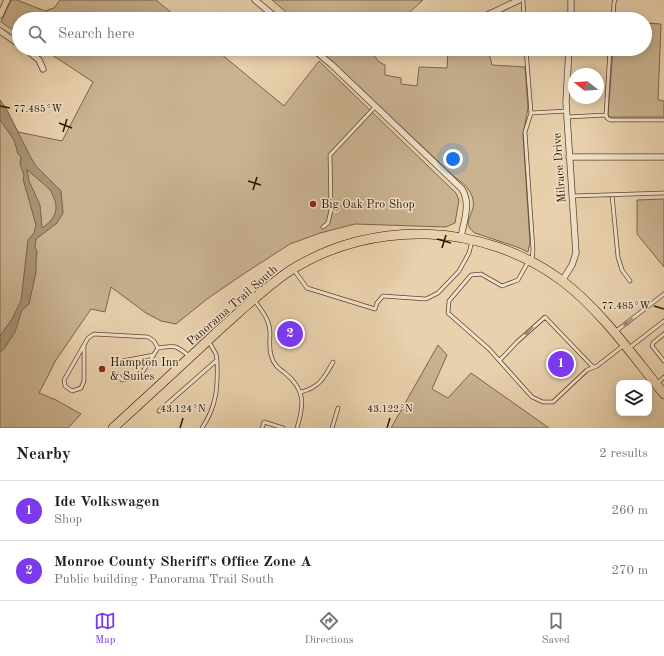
<!DOCTYPE html>
<meta charset="utf-8">
<style>
body{margin:0;font-family:"Old Standard TT",serif;background:#f2f2f2;color:#222}
.controls{position:absolute;right:12px;bottom:12px;display:grid;overflow:hidden;border-radius:8px;box-shadow:0 2px 10px #0003}
.controls button{width:36px;height:36px;display:grid;place-items:center;padding:0;border:0;border-bottom:1px solid #e0e0e0;background:#fff;color:#222;font:20px sans-serif}
.compass{position:absolute;left:568px;top:68px;width:36px;height:36px;border-radius:50%;background:#fff;box-shadow:0 2px 10px #0003;rotate:287deg}
.you{position:absolute;left:453px;top:159px;width:14px;height:14px;margin:-10px;border:3px solid #fff;border-radius:50%;background:#1a73e8;box-shadow:0 0 0 6px #1a73e833}
.badge{display:grid;place-items:center;width:26px;height:26px;border-radius:50%;background:#7c3aed;color:#fff;font-size:13px;font-weight:700}
.pin{position:absolute;translate:-50% -50%;border:2px solid #fff;box-shadow:0 1px 4px #0006}
.list{margin:0;padding:0;list-style:none}
h2{display:flex;justify-content:space-between;align-items:center;height:52px;margin:0;padding:0 16px;font-size:17px}
h2 small{font-size:13px;font-weight:400;color:#767676}
.list li{display:grid;grid-template-columns:26px 1fr auto;gap:12px;align-items:center;box-sizing:border-box;height:60px;padding:0 16px;border-top:1px solid #e0e0e0}
.list b{display:block;font-size:15px;white-space:nowrap}
.list p{margin:0;font-size:13px;white-space:nowrap;color:#767676}
.list em{font-size:13px;font-style:normal;color:#767676}
.icon{flex:none;width:22px;height:22px;fill:none;stroke:currentColor;stroke-width:2;stroke-linecap:round;stroke-linejoin:round}
.map{position:relative;flex:none;width:664px;height:428px;overflow:hidden}
.search{position:absolute;background:#fff;box-shadow:0 2px 10px #0003;left:12px;right:12px;top:12px;height:44px;display:flex;align-items:center;gap:10px;box-sizing:border-box;padding:0 14px;border-radius:22px;color:#767676;font-size:15px}
.sheet{height:172px;background:#fff}
nav{display:flex;justify-content:space-around;align-items:center;box-sizing:border-box;height:56px;border-top:1px solid #e0e0e0;background:#fff;font-size:11px;color:#767676}
nav a{display:grid;justify-items:center;gap:2px}
nav .on{color:#7c3aed}
.map>svg:first-child{display:block}
.green{fill:#c9b290;stroke:#7a654a}
.water{fill:#a89274;stroke:#766148;fill-rule:evenodd}
.lines{fill:none;stroke-linecap:round;stroke-linejoin:round}
.service-casing{stroke:#5a462f;stroke-width:4.5}
.minor-casing{stroke:#5a462f;stroke-width:7}
.primary-casing{stroke:#2a1805;stroke-width:10}
.service{stroke:#f1e1ca;stroke-width:3}
.minor{stroke:#f1e1ca;stroke-width:5.5}
.primary{stroke:#e9d1ad;stroke-width:9}
.oneway{fill:#978771}
.ticks{fill:none;stroke:#2a1805;stroke-width:1.5}
.poi-dot{fill:#8f2418;stroke:#f1e1ca;stroke-width:1.5}
.labels{text-anchor:middle;stroke-width:3;stroke-linejoin:round;paint-order:stroke}
.street-label{font-size:12px;fill:#2a1805;stroke:#f1e1ca}
.poi-label{font-size:12px;fill:#2a1805;stroke:#f1e1ca;text-anchor:start}
.ticks-label{font-size:10px;text-anchor:middle;fill:#2a1805;stroke:#f1e1ca;stroke-width:3;stroke-linejoin:round;paint-order:stroke}
</style>
<div class="map">
<svg width="664" height="428" viewBox="0 0 664 428">
<rect width="100%" height="100%" fill="#e9d1ad"/>
<filter id="stains"><feTurbulence type="fractalNoise" baseFrequency=".005" numOctaves="4"/><feColorMatrix values="0 0 0 0 .2 0 0 0 0 .09 0 0 0 0 .02 0 0 0 .5 -.17"/></filter>
<radialGradient id="worn" r=".72"><stop offset=".6" stop-color="#630" stop-opacity="0"/><stop offset="1" stop-color="#630" stop-opacity=".3"/></radialGradient>
<path class="green" d="M11,0H17L45,11L54,8L60,0H156L179,19H19V34L1,22Z
M272,0H423L402,19H294Z
M645,23L661,24L658,100L664,101V117H609L608,115L613,49H645Z
M43,49H215L284,106L319,61L456,193L459,200L455,223L446,227L355,224L320,233L290,244L245,273L207,299L176,324L161,321L146,313L111,287L105,312L91,309L56,360L39,393L56,400L81,414L68,428H0V100L18,132L62,141L93,82Z
M318,49H369L379,62L385,65V75L401,78V84L417,86L419,67L447,68L448,49H488L492,65L525,67L528,108L523,135L530,242L528,252L517,247L475,233C465,226 468,221 472,211C477,198 468,186 457,179Z
M664,199V267L637,234V200Z
M438,345L447,355L432,389L448,398L471,373L549,428H391Z"/>
<path class="water" d="M0,100L6,108L30,156L36,166L61,191L63,213L57,223L36,239L35,248L37,251L36,262V272L29,304L22,310L15,332L4,349L0,352V336L12,319L21,301L28,240L34,233L36,225L23,179L24,175L20,164L21,157L18,154L14,140L0,120ZM27,169C33,176 41,181 48,188C51,190 52,193 53,196C60,210 54,220 42,228L40,205L29,181Z"/>
<g class="lines">
<g class="service-casing">
<path id="service" d="M523,0L524,19
M613,19L614,3L615,0
M526,49L531,113L525,132L533,250L532,260
M610,49L606,115L607,118L610,120H664
M531,113L567,111
M567,117L606,115
M612,195L618,257L622,270L630,281
M572,196L664,193
M323,227L328,223L331,210L330,155L375,107
M528,262L518,280L502,286L481,274L471,275L449,301L448,313L489,349L532,397L543,402H553L587,370L597,366L624,345
M294,270L307,288L375,309L377,303L383,296L426,299L438,293L459,271L469,253L472,241
M255,301C262,311 270,320 270,333C270,340 269,348 271,355C273,364 278,368 285,373C306,390 304,405 297,428
M615,332L664,294
M664,334L653,343L652,346L664,361
M84,345V381L81,388L72,391L65,386L64,380L88,338L94,334L148,337L154,341L158,348
M629,348L664,321
M500,360L517,342L545,317L593,367
M118,365L122,361L154,355
M118,375L122,380L140,376L158,348C174,345 176,345 189,356
M658,383L664,377
M301,392C320,387 324,378 333,362
M159,411L217,360
M202,428C217,406 218,386 217,360L216,354L209,342
M262,428L264,422L283,428
M332,428L338,408"/>
</g>
<g class="minor-casing">
<path id="minor" d="M255,0L278,19
M571,0V19
M0,15L7,0
M479,19L519,0
M0,31L19,44
M26,49L39,60L43,69
M313,49L332,65L462,189C471,203 464,221 461,237
M569,157H664
M562,281L572,265L576,253L566,102L569,49"/>
</g>
<g class="primary-casing">
<path id="primary" d="M113,428C148,396 183,364 218,331C242,310 265,287 291,270C374,218 483,223 561,280C601,310 633,356 664,394"/>
</g>
<use href="#service" class="service"/>
<use href="#minor" class="minor"/>
<use href="#primary" class="primary"/>
</g>
<defs><path id="oneway-solid" d="M-6-.8H1V-3.2L6.5 0L1 3.2V.8H-6Z"/></defs>
<g class="oneway">
<use href="#oneway-solid" transform="translate(628 322) rotate(142)"/>
<use href="#oneway-solid" transform="translate(529 331) rotate(138)"/>
</g>
<path class="ticks" d="M0,106L10,108M59,123L72,128M63,132L67,119M248,181L261,185M253,190L257,177M437,239L451,243M442,248L446,235M654,306L664,309M180,428L183,418M387,428L390,418"/>
<g class="poi-dot">
<circle cx="313" cy="204" r="4"/>
<circle cx="102" cy="369" r="4"/>
</g>
<g class="labels">
<g class="street-label">
<text transform="translate(559 168) rotate(-94)" y="4">Milrace Drive</text>
<text transform="translate(232 305) rotate(-41)" y="4">Panorama Trail South</text>
</g>
<g class="poi-label">
<text x="321" y="208">Big Oak Pro Shop</text>
<text x="110" y="366">Hampton Inn<tspan x="110" dy="14">&amp; Suites</tspan></text>
</g>
</g>
<g class="ticks-label">
<text x="38" y="112">77.485°W</text>
<text x="626" y="309">77.485°W</text>
<text x="183" y="412">43.124°N</text>
<text x="390" y="412">43.122°N</text>
</g>
<rect width="100%" height="100%" filter="url(#stains)"/>
<rect width="100%" height="100%" fill="url(#worn)"/>
</svg>
<div class="controls">
<button><svg class="icon" aria-label="layers" viewBox="0 0 24 24"><path d="M12 4l9 5-9 5-9-5zM3 14l9 5 9-5"/></svg></button>
</div>
<svg class="compass" viewBox="-18 -18 36 36"><path d="M0-13l5 13h-10z" fill="#e53935"/><path d="M0 13l5-13h-10z" fill="#767676"/></svg>
<div class="you"></div>
<div class="pin badge" style="left:561px;top:364px">1</div>
<div class="pin badge" style="left:290px;top:334px">2</div>
<div class="search"><svg class="icon" aria-label="search" viewBox="0 0 24 24"><circle cx="10" cy="10" r="6"/><path d="M15 15l6 6"/></svg>Search here</div>
</div>
<section class="sheet">
<h2>Nearby<small>2 results</small></h2>
<ul class="list">
<li><span class="badge">1</span><div><b>Ide Volkswagen</b><p>Shop</p></div><em>260 m</em></li>
<li><span class="badge">2</span><div><b>Monroe County Sheriff's Office Zone A</b><p>Public building · Panorama Trail South</p></div><em>270 m</em></li>
</ul>
</section>
<nav>
<a class="on"><svg class="icon" aria-label="map" viewBox="0 0 24 24"><path d="M3 6l6-2 6 2 6-2v14l-6 2-6-2-6 2zM9 4v14M15 6v14"/></svg>Map</a>
<a><svg class="icon" aria-label="directions" viewBox="0 0 24 24"><path d="M12 3l9 9-9 9-9-9zM9 14v-3h6M13 9l2 2-2 2"/></svg>Directions</a>
<a><svg class="icon" aria-label="saved" viewBox="0 0 24 24"><path d="M7 4h10v16l-5-4-5 4z"/></svg>Saved</a>
</nav>
